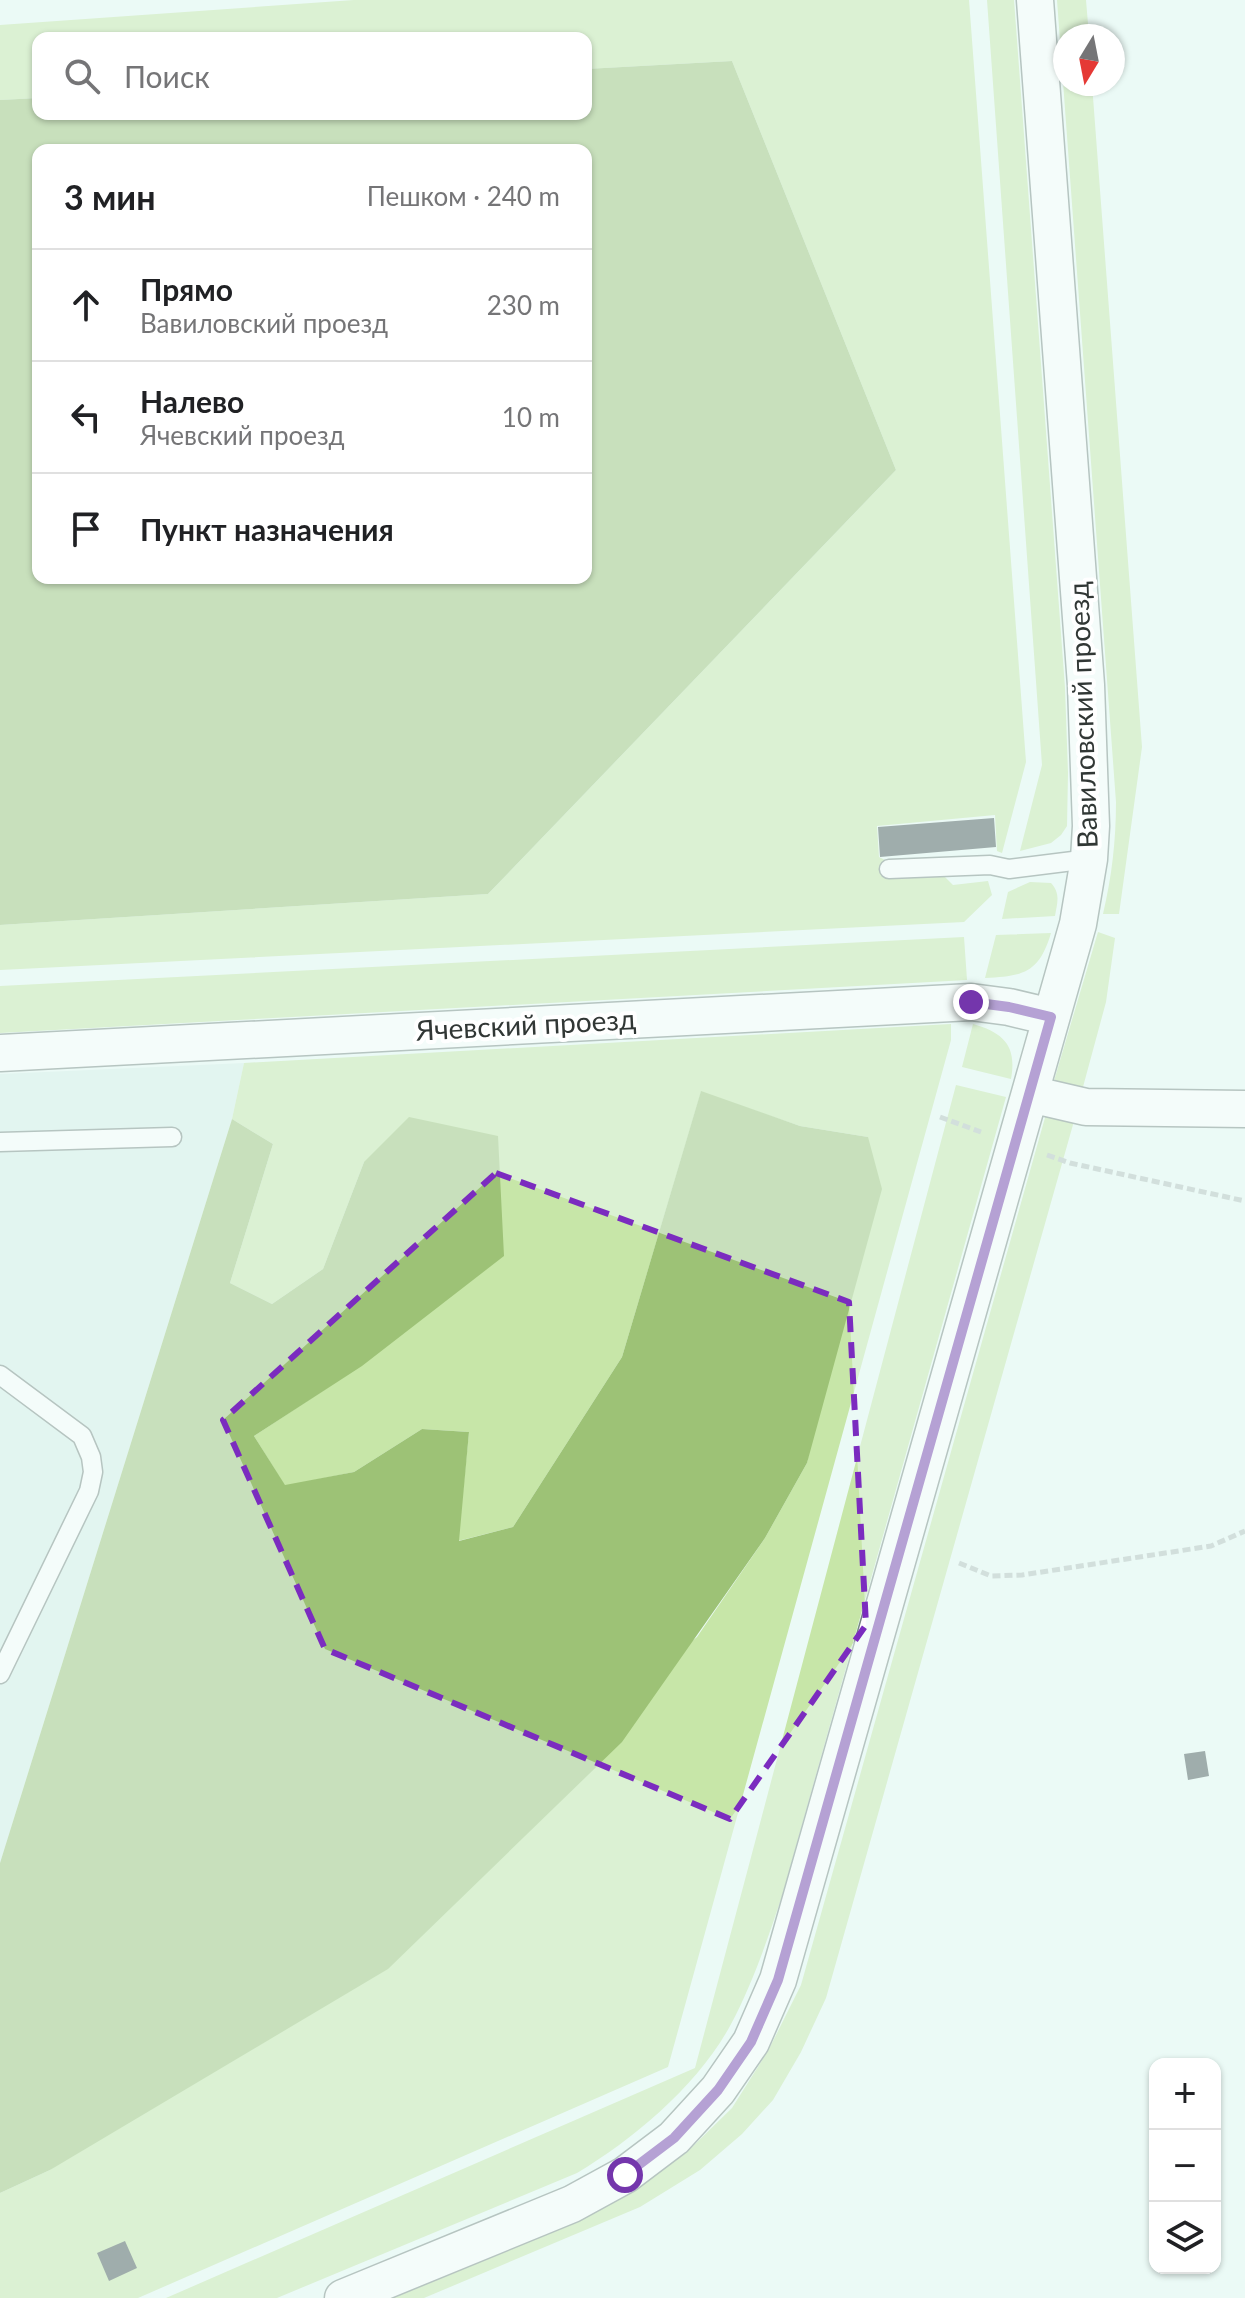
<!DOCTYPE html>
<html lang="ru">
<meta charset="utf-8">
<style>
body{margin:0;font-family:Lato,sans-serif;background:#f6f6f6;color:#202124}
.controls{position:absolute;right:24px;bottom:24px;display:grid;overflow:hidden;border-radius:16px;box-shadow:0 2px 6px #0004}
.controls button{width:72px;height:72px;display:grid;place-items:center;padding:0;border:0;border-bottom:2px solid #e0e0e0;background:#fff;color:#202124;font:40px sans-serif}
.compass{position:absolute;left:1053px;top:24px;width:72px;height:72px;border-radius:50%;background:#fff;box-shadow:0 2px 6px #0004;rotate:190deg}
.stop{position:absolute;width:24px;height:24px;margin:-18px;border:6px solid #7436ac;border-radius:50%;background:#fff}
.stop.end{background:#7436ac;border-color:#fff;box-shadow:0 2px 8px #0008}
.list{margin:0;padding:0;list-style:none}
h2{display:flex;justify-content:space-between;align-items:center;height:104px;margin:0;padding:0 32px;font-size:34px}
h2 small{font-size:26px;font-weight:400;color:#757577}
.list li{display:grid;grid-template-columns:52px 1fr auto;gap:24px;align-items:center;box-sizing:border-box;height:112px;padding:0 32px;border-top:2px solid #e0e0e0}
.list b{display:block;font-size:30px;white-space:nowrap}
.list p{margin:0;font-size:26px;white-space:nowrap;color:#757577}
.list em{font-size:26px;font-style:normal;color:#757577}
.icon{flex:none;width:44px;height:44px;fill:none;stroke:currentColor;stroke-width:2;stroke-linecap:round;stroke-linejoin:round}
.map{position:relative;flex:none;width:1245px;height:2298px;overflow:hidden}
.search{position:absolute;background:#fff;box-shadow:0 2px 6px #0004;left:32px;top:32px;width:560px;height:88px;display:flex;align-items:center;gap:20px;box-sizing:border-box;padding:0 28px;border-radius:16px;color:#757577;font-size:30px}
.panel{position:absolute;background:#fff;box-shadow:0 2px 6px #0004;left:32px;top:144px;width:560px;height:440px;border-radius:16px}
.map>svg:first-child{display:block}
.built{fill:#d8efe9}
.green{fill:#c7e6a8}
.forest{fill:#9dc276;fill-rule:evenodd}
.building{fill:#445152}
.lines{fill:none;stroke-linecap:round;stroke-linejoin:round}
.service-casing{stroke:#778581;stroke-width:21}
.minor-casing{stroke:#778581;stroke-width:39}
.path{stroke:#b3bfbc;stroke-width:5;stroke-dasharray:8 4;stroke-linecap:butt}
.service{stroke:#fff;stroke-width:18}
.minor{stroke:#fff;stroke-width:36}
.route{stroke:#7436ac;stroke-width:10}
.marked{fill:none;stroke:#7b2cbf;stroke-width:6;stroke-dasharray:16 10;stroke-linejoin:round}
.labels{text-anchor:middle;stroke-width:8;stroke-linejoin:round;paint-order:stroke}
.street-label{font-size:28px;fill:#313735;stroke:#fff}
</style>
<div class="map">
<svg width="1245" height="2298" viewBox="0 0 1245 2298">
<rect width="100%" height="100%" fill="#ebfaf6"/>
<path class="built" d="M244,1063L232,1119L0,1863V1074Z"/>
<path class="green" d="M354,0H969L1026,762L1002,853L997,851L995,815L877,826L879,857L885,860L888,877L942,874L953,885L988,881L992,895L964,922L0,970V925L488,894L896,470L732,61L586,69V38H38V98L0,100V25Z
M987,0H1014L1065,688L1068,773L1067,826L1061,835L1051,843L1020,851L1042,765Z
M1057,0H1086L1089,36H1065V84H1092L1142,747L1119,914H1103C1112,876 1116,840 1116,802Z
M1030,882L1051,883C1061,894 1057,903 1055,916L1002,919L1008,892Z
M1098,932L1115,938L1106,1002L1080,1098L1051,1091Z
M1051,933C1039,973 1024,976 985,978L996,935Z
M964,937L967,980L0,1033V986Z
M951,1024V1040L668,2067L138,2298H0V2193L50,2170L697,1637L765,1538L807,1463L868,1137L800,1126L701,1092L622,1357L513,1527L458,1541L469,1432L422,1429L354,1472L285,1486L254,1436L362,1365L503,1256L364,1162L323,1269L272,1304L230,1283L273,1144L232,1119L244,1063Z
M973,1024C1004,1033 1017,1046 1011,1079L962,1067Z
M956,1085L1006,1097L782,1896C767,1941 752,1985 730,2026C697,2086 634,2139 577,2173L277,2298H166L695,2068Z
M1048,1107L1076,1114L826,1998L801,2052L773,2100L742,2134L700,2170L640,2207L424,2298H384L630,2192L686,2153L732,2108L768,2051L801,1985Z"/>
<path class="forest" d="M732,61L896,470L488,894L0,925V100L38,98V114H586V69ZM38,150H586V578H38Z
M701,1091L800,1126L868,1137L882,1189L807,1463L765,1538L622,1742L388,1969L50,2170L0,2193V1863L232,1119L273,1144L230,1283L272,1304L323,1269L364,1162L409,1117L498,1136L504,1256L362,1366L254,1436L285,1485L354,1472L422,1429L469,1432L459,1541L513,1527L622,1357Z"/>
<path class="building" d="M994,818L996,847L880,857L878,827Z
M1205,1751L1209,1776L1188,1780L1184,1754Z
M125,2241L137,2268L109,2281L97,2253Z"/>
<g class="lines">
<g class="service-casing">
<path id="service" d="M889,869L990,865L1009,869L1089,859
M0,1142L172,1137
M0,1375L82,1436L91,1457L93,1472L89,1491L0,1674"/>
</g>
<g class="minor-casing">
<path id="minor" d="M0,1053L971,1002L1009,1007L1051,1017
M1030,1094L1086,1107L1245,1109
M343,2298L572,2204L625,2175L674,2138L718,2090L751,2042L778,1980L1078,924L1089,859L1091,826L1086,685L1035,0"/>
</g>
<path class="path" d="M940,1117L981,1132
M1047,1155L1070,1163L1245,1201
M959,1563L991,1576L1022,1575L1211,1546L1245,1531"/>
<use href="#service" class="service"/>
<use href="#minor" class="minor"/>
</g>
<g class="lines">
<path class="route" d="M625,2175L674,2138L718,2090L751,2042L778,1980L1051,1017L1009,1007L971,1002"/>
</g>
<path d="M0 0H1245V2298H0ZM496,1173L849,1302L866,1625L730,1819L325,1649L223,1420Z" fill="#ebfaf6" fill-opacity=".55" fill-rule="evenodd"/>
<path class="marked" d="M496,1173L849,1302L866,1625L730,1819L325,1649L223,1420Z"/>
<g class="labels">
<g class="street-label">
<text transform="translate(1083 715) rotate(-92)" y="10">Вавиловский проезд</text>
<text transform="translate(526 1025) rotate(-3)" y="10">Ячевский проезд</text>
</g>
</g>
</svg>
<div class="controls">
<button>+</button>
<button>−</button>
<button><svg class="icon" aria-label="layers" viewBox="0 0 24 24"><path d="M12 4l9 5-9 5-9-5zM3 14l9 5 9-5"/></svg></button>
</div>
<svg class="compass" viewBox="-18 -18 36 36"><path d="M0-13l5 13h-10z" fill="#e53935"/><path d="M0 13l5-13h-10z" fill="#757577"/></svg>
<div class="stop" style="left:625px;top:2175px"></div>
<div class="stop end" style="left:971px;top:1002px"></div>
<div class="search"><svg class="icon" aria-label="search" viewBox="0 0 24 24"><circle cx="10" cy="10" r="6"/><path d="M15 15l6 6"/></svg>Поиск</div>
<section class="panel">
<h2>3 мин<small>Пешком · 240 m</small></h2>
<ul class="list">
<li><svg class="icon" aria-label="ahead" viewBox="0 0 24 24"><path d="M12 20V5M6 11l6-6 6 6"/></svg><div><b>Прямо</b><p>Вавиловский проезд</p></div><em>230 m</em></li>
<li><svg class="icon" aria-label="left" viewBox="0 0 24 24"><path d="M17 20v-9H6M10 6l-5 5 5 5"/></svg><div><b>Налево</b><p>Ячевский проезд</p></div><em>10 m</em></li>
<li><svg class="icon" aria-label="arrive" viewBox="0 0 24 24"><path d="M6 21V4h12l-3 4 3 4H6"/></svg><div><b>Пункт назначения</b></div></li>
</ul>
</section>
</div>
